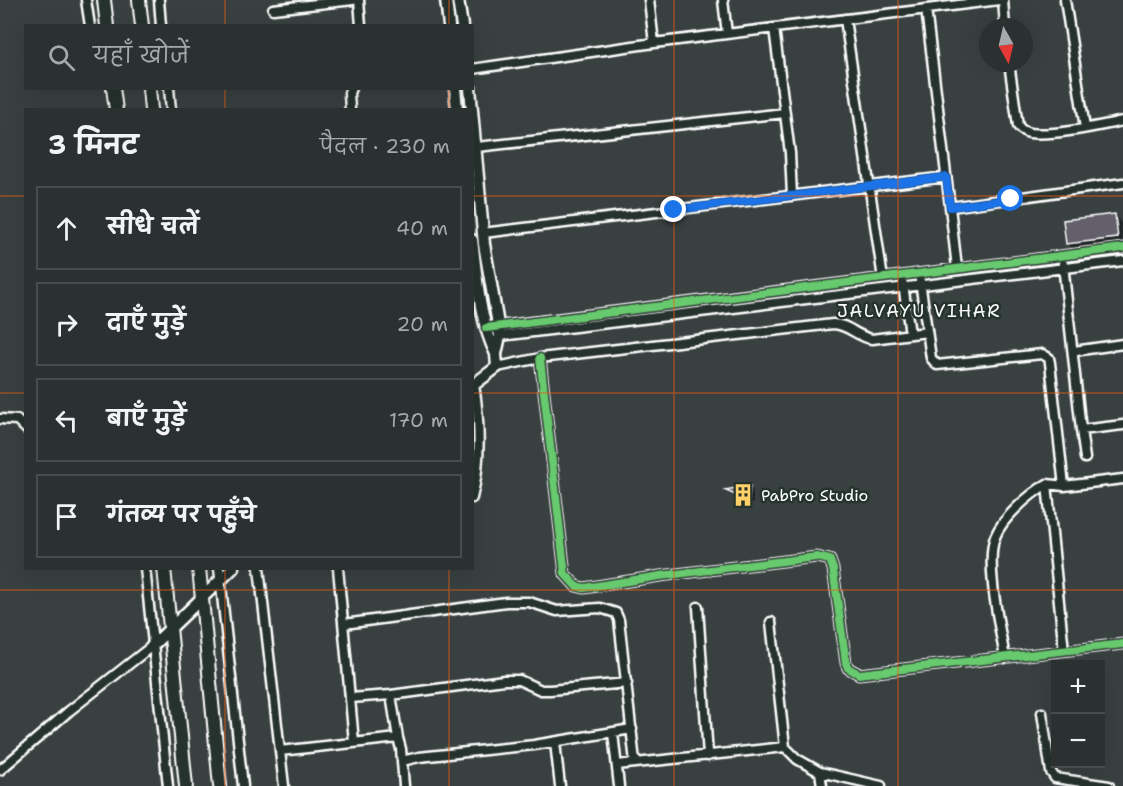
<!DOCTYPE html>
<html lang="hi">
<meta charset="utf-8">
<style>
body{margin:0;font-family:"Shantell Sans","Playpen Sans Deva",sans-serif;background:#373c3c;color:#f1f3f6}
.controls{position:absolute;right:18px;bottom:18px;display:grid;overflow:hidden;border-radius:0px;box-shadow:0 6px 24px #0002}
.controls button{width:54px;height:54px;display:grid;place-items:center;padding:0;border:0;border-bottom:2px solid #474b4c;background:#2b3030;color:#f1f3f6;font:30px sans-serif}
.compass{position:absolute;left:979px;top:18px;width:54px;height:54px;border-radius:50%;background:#2b3030;box-shadow:0 6px 24px #0002;rotate:172deg}
.stop{position:absolute;width:18px;height:18px;margin:-14px;border:4px solid #1a73e8;border-radius:50%;background:#fff}
.stop.end{background:#1a73e8;border-color:#fff;box-shadow:0 2px 6px #0008}
.list{margin:0;padding:0;list-style:none}
h2{display:flex;justify-content:space-between;align-items:center;height:78px;margin:0;padding:0 24px;font-size:26px}
h2 small{font-size:20px;font-weight:400;color:#a6a9ab}
.list li{display:grid;grid-template-columns:39px 1fr auto;gap:18px;align-items:center;box-sizing:border-box;height:84px;margin:0 12px 12px;padding:0 12px;border:2px solid #474b4c;border-radius:0px}
.list b{display:block;font-size:22px;white-space:nowrap}
.list em{font-size:20px;font-style:normal;color:#a6a9ab}
.icon{flex:none;width:33px;height:33px;fill:none;stroke:currentColor;stroke-width:2;stroke-linecap:round;stroke-linejoin:round}
.map{position:relative;flex:none;width:1123px;height:786px;overflow:hidden}
.search{position:absolute;background:#2b3030;box-shadow:0 6px 24px #0002;left:24px;top:24px;width:450px;height:66px;display:flex;align-items:center;gap:15px;box-sizing:border-box;padding:0 21px;border-radius:0px;color:#a6a9ab;font-size:22px}
.panel{position:absolute;background:#2b3030;box-shadow:0 6px 24px #0002;left:24px;top:108px;width:450px;height:462px;border-radius:0px}
.map>svg:first-child{display:block}
.shadow{fill:#0007}
.building{fill:#64606c;stroke:#fff;stroke-width:1.5}
.lines{fill:none;stroke-linecap:round;stroke-linejoin:round}
.minor-casing{stroke:#fff;stroke-width:13}
.tertiary-casing{stroke:#fff;stroke-width:15}
.secondary-casing{stroke:#fff;stroke-width:16}
.minor{stroke:#26332d;stroke-width:8}
.tertiary{stroke:#26332d;stroke-width:10}
.secondary{stroke:#26332d;stroke-width:12}
.cycleway-casing{stroke:#26332d;stroke-width:11}
.cycleway{stroke:#67ca6e;stroke-width:8}
.route{stroke:#1a73e8;stroke-width:8}
.grid{fill:none;stroke:#e96118;stroke-width:1.5;stroke-opacity:0.55}
.labels{text-anchor:middle;stroke-width:5;stroke-linejoin:round;paint-order:stroke}
.poi-label{font-size:16px;fill:#fff;stroke:#26332d;text-anchor:start}
.neighbourhood-label{font-size:18px;letter-spacing:1.5px;fill:#fff;stroke:#26332d}
</style>
<div class="map">
<svg width="1123" height="786" viewBox="0 0 1123 786">
<rect width="100%" height="100%" fill="#394040"/>
<filter id="ink" filterUnits="userSpaceOnUse"><feTurbulence type="fractalNoise" baseFrequency=".0167" numOctaves="2"/><feDisplacementMap in="SourceGraphic" scale="12" xChannelSelector="R" yChannelSelector="G"/><feConvolveMatrix kernelMatrix="1 2 1 2 8 2 1 2 1" color-interpolation-filters="sRGB"/></filter>
<g filter="url(#ink)">
<path class="shadow" d="M1115,216L1121,223L1123,244L1074,250L1067,243Z
M749,487L753,491V504L727,491Z"/>
<path class="building" d="M1115,214L1118,238L1066,244L1063,220Z
M750,486L749,501L724,490Z"/>
<g class="lines">
<g class="minor-casing">
<path id="minor" d="M86,0L90,26
M159,0L161,26
M359,0L361,26
M649,0L654,43
M723,0L727,34
M1003,0L1005,27
M1065,0L1085,128
M273,9L353,0
M926,9L950,207
M845,19L883,279
M774,28L790,153L792,196
M1009,63L1018,126C1021,130 1024,132 1030,133C1054,136 1098,126 1123,121
M472,69L654,43L999,0
M169,88L171,110
M350,110L349,93L351,88
M477,147L785,113
M483,233L946,177
M1063,264L1081,430L1123,425
M957,268L950,207L1123,183
M920,281L931,358L937,365L1042,354L1049,358L1050,363L1064,486L1123,479
M903,284L910,334
M499,326L1123,248
M500,336L1123,261
M1074,351L1123,344
M540,358L565,574L576,586L584,588L660,576L817,557L830,560L833,569L846,663L848,668L859,674L1123,644
M497,367L540,358L833,324C848,324 857,337 872,339L927,332
M0,419L17,420L26,429
M1081,430L1085,458
M1064,486L1047,484L1064,651
M472,498C481,462 480,422 474,385
M145,568L168,786
M219,568L243,786
M259,568L284,786
M338,568L354,742
M698,607L708,756
M344,624L506,602H529L557,611L600,608L616,613L619,620L635,762
M1005,658C1000,628 985,564 995,537C1002,518 1030,494 1047,484
M391,695L398,738
M350,698L391,695L504,680H519L541,690H550L627,683
M1042,713L1051,772L1055,778L1109,786
M613,733L619,786
M555,742L560,786
M785,747L797,759L820,772L822,786
M280,751L398,738L401,749L404,786
M402,761L419,757L534,745L632,729
M617,765L785,747L771,622
M0,770L69,711L152,646
M820,772L881,786"/>
</g>
<g class="tertiary-casing">
<path id="tertiary" d="M446,0L449,26
M458,0L462,26
M455,88L457,110
M470,88L484,244L500,336L496,354L497,367L472,386
M472,240C477,278 479,319 496,354
M152,646L233,568"/>
</g>
<g class="secondary-casing">
<path id="secondary" d="M104,0L107,26
M139,0L142,26
M113,88L116,110
M149,88L151,110
M164,568L186,786
M199,568L220,786"/>
</g>
<use href="#minor" class="minor"/>
<use href="#tertiary" class="tertiary"/>
<use href="#secondary" class="secondary"/>
<g class="cycleway-casing">
<path id="cycleway" d="M486,328L1123,248
M540,358L565,574L576,586L584,588L660,576L817,557L830,560L833,569L846,663L848,668L859,674L1123,644"/>
</g>
<use href="#cycleway" class="cycleway"/>
</g>
</g>
<g class="lines" filter="url(#ink)">
<path class="route" d="M674,210L946,177L950,207L1011,199"/>
</g>
<path class="grid" d="M225,0V26M449,0V26M674,0V786M898,0V786M225,88V110M449,88V110M0,196H26M472,196H1123M0,393H26M472,393H1123M225,568V786M449,568V786M0,590H1123"/>
<defs>
<g id="building-bare" transform="scale(1.8)"><path d="M-4-6H4V6H1V3H-1V6H-4ZM-2.5-4.3h1.7v1.8h-1.7ZM.8-4.3h1.7v1.8H.8ZM-2.5-1h1.7V.8h-1.7ZM.8-1h1.7V.8H.8Z" fill="#ffd166" stroke="#26332d" stroke-width="2.5" paint-order="stroke"/></g>
</defs>
<g fill-rule="evenodd">
<use href="#building-bare" x="743" y="495"/>
</g>
<g class="labels">
<g class="poi-label">
<text x="761" y="501">PabPro Studio</text>
</g>
<g class="neighbourhood-label">
<text x="919" y="317">JALVAYU VIHAR</text>
</g>
</g>
</svg>
<div class="controls">
<button>+</button>
<button>−</button>
</div>
<svg class="compass" viewBox="-18 -18 36 36"><path d="M0-13l5 13h-10z" fill="#e53935"/><path d="M0 13l5-13h-10z" fill="#a6a9ab"/></svg>
<div class="stop" style="left:1011px;top:199px"></div>
<div class="stop end" style="left:674px;top:210px"></div>
<div class="search"><svg class="icon" aria-label="search" viewBox="0 0 24 24"><circle cx="10" cy="10" r="6"/><path d="M15 15l6 6"/></svg>यहाँ खोजें</div>
<section class="panel">
<h2>3 मिनट<small>पैदल · 230 m</small></h2>
<ul class="list">
<li><svg class="icon" aria-label="ahead" viewBox="0 0 24 24"><path d="M12 20V5M6 11l6-6 6 6"/></svg><div><b>सीधे चलें</b></div><em>40 m</em></li>
<li><svg class="icon" aria-label="right" viewBox="0 0 24 24"><path d="M7 20v-9h11M14 6l5 5-5 5"/></svg><div><b>दाएँ मुड़ें</b></div><em>20 m</em></li>
<li><svg class="icon" aria-label="left" viewBox="0 0 24 24"><path d="M17 20v-9H6M10 6l-5 5 5 5"/></svg><div><b>बाएँ मुड़ें</b></div><em>170 m</em></li>
<li><svg class="icon" aria-label="arrive" viewBox="0 0 24 24"><path d="M6 21V4h12l-3 4 3 4H6"/></svg><div><b>गंतव्य पर पहुँचे</b></div></li>
</ul>
</section>
</div>
